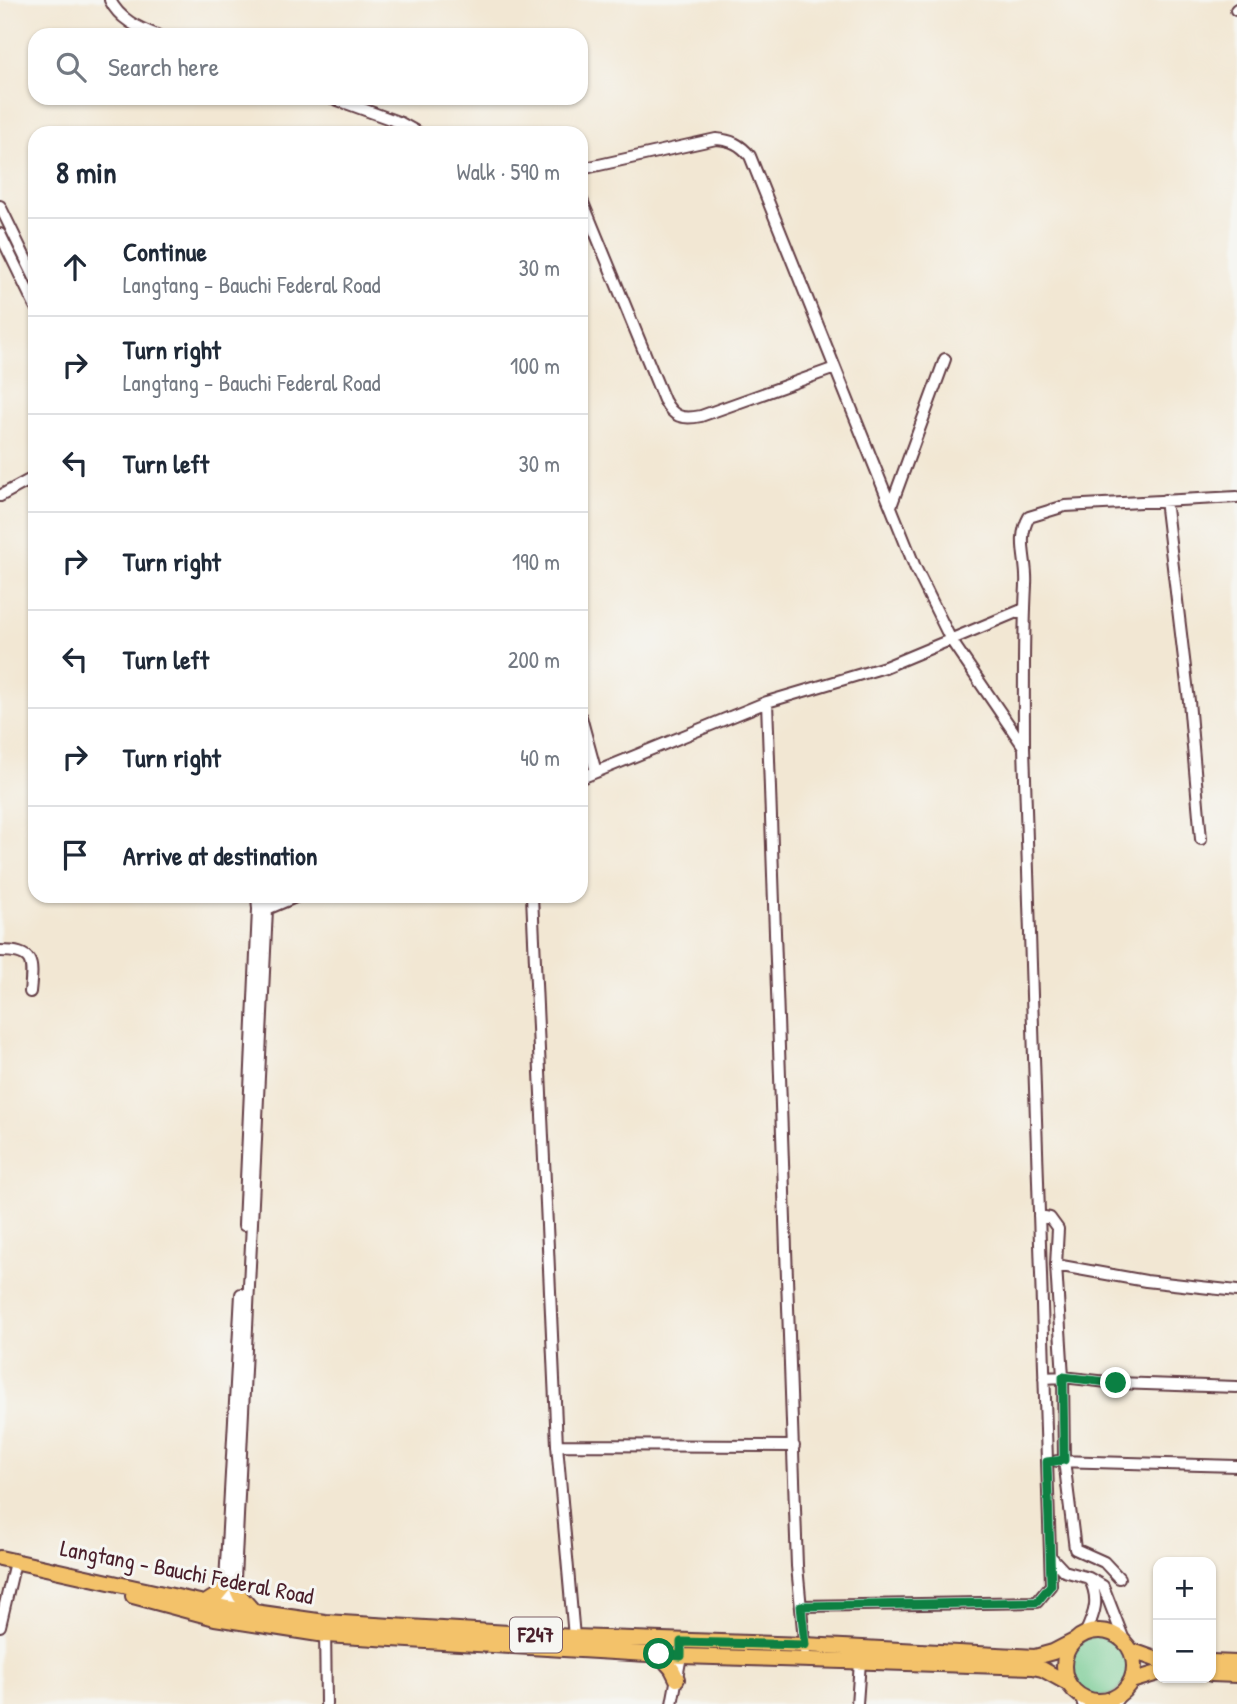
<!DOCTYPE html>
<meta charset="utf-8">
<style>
body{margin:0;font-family:"Patrick Hand",sans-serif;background:#f2f2f3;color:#1f2937}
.controls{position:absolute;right:21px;bottom:21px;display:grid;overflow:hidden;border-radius:14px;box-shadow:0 2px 5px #0004}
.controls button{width:63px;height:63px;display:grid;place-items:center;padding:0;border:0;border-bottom:2px solid #e0e1e3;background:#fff;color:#1f2937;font:35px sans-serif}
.stop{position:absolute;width:21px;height:21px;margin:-16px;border:5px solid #0b8043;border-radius:50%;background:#fff}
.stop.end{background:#0b8043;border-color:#fff;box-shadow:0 2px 7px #0008}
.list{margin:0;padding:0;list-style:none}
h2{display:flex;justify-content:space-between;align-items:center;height:91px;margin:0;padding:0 28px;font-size:30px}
h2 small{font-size:23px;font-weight:400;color:#747a83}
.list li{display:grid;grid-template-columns:46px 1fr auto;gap:21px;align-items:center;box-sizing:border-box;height:98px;padding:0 28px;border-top:2px solid #e0e1e3}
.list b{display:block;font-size:26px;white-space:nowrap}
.list p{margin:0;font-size:23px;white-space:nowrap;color:#747a83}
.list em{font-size:23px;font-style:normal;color:#747a83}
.icon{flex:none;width:38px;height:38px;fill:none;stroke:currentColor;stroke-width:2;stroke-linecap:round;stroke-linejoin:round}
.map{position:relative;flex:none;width:1237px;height:1704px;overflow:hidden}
.search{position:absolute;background:#fff;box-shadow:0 2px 5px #0004;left:28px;top:28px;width:560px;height:77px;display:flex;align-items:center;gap:18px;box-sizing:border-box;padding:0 24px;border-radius:21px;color:#747a83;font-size:26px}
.panel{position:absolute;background:#fff;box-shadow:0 2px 5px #0004;left:28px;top:126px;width:560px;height:777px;border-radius:21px}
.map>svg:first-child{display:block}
.green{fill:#70c88e;stroke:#5d745c;stroke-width:2}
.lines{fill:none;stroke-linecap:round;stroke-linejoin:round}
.minor-casing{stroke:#633d44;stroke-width:14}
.major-casing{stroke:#633d44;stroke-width:18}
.minor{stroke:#fff;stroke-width:10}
.major{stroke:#f3c26a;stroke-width:14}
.route{stroke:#0b8043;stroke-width:9}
.labels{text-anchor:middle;stroke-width:6;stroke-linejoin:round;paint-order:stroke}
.shield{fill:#f6f6f2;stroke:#7e6067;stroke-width:2}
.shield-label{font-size:21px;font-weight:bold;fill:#4a1f2b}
.street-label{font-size:23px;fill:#4a1f2b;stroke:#f6f6f2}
</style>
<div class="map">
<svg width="1237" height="1704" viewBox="0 0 1237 1704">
<rect width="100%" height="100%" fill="#f6f6f2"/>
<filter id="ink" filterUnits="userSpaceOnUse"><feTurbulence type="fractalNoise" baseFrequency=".0143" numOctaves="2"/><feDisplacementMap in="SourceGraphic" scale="14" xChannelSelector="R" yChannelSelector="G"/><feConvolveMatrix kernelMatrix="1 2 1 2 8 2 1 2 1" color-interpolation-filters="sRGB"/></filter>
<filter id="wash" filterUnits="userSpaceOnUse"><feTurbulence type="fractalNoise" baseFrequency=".00686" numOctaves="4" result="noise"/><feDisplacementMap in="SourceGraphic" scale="28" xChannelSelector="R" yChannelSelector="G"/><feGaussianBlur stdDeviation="1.57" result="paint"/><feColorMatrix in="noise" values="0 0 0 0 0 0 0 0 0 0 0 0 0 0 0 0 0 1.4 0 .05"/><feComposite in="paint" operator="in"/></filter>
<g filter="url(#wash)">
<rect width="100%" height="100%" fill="#f2e7d3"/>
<path class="green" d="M1068 1666a31 31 0 1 1 62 0a31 31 0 1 1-62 0Z"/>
</g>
<g filter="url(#ink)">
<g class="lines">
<g class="minor-casing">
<path id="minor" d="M110,0C119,19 138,28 157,35
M1236,10L1237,9
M332,98L401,123L419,133
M581,169L716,139C731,140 740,144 750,156L915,567L951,640L1024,747
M581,198L664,400C673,417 682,420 701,416L835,368
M0,206L35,278
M0,234L35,306
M0,496L35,477
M1165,500L1189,701L1201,839
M891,506L945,359
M767,702L797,1566L805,1651
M581,717L596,772
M581,778L767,702L885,667L1024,609
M532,896L557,1445L574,1637
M261,909H267L298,896
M0,951C35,951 33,962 30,992
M1039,1216L1050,1218L1058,1229L1056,1265L1146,1281L1237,1291
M244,1225L258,909L257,896
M1056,1265L1063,1377L1064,1460L1075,1549L1104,1562L1119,1578
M1044,1378L1063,1377L1116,1383L1237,1387
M557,1445L794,1446
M1057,1461L1237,1466
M1050,1556L1064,1571L1089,1578L1103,1586L1126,1645
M801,1606L1037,1602L1051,1585L1024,747C1024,693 1023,639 1026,585C1028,561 1016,540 1029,517L1065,506L1237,497
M223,1610L234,1600L267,909L265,896
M230,1612L224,1600L241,1294
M0,1626L15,1562
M325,1628L326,1704
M1085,1634C1095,1613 1100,1599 1089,1578
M1081,1696L1083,1704
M672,1704L681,1656V1642
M857,1704L860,1662
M1114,1704L1122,1693"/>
</g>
<g class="major-casing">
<path id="major" d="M0,1558L227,1608L325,1622L574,1637L805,1645L1035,1657L1053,1652L1076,1640
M235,1585L240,1596L255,1613
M133,1596L215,1618L325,1635L681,1656L1033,1667L1042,1669L1069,1684
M205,1603L216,1596L225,1585
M1064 1666a35 35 0 1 1 70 0a35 35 0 1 1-70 0Z
M1130,1650L1158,1660
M659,1654L672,1669L677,1679
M1211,1662L1237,1663
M1211,1674L1237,1675
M1131,1681L1158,1673"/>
</g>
<use href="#minor" class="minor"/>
<use href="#major" class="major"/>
</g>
</g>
<g class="lines" filter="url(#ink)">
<path class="route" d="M659,1654L681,1656V1642L805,1645L801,1606L1037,1602L1051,1585L1047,1462L1064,1460L1063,1377L1116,1383"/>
</g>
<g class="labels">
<rect class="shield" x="510" y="1617.5" width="52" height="35" rx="5"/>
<g class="shield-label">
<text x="536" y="1642">F247</text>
</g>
<g class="street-label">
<text transform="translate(187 1572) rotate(11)" y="8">Langtang - Bauchi Federal Road</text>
</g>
</g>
</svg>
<div class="controls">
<button>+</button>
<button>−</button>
</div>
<div class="stop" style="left:659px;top:1654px"></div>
<div class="stop end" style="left:1116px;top:1383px"></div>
<div class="search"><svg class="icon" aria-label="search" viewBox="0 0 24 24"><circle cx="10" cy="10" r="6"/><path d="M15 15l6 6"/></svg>Search here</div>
<section class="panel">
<h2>8 min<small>Walk · 590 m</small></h2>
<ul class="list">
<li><svg class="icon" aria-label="ahead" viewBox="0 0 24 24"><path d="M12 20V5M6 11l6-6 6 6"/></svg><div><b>Continue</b><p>Langtang - Bauchi Federal Road</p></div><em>30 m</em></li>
<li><svg class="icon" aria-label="right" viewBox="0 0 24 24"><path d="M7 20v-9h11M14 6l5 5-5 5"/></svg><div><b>Turn right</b><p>Langtang - Bauchi Federal Road</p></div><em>100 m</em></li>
<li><svg class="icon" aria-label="left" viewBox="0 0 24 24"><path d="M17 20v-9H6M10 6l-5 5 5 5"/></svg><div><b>Turn left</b></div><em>30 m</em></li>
<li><svg class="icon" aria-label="right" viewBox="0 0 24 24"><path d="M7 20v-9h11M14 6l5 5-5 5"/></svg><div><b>Turn right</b></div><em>190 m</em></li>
<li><svg class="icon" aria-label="left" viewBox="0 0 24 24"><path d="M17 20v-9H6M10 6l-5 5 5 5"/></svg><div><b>Turn left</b></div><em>200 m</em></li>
<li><svg class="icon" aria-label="right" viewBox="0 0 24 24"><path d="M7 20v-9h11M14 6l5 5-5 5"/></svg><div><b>Turn right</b></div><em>40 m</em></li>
<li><svg class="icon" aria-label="arrive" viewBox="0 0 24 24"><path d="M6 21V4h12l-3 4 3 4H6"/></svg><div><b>Arrive at destination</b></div></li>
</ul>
</section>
</div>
